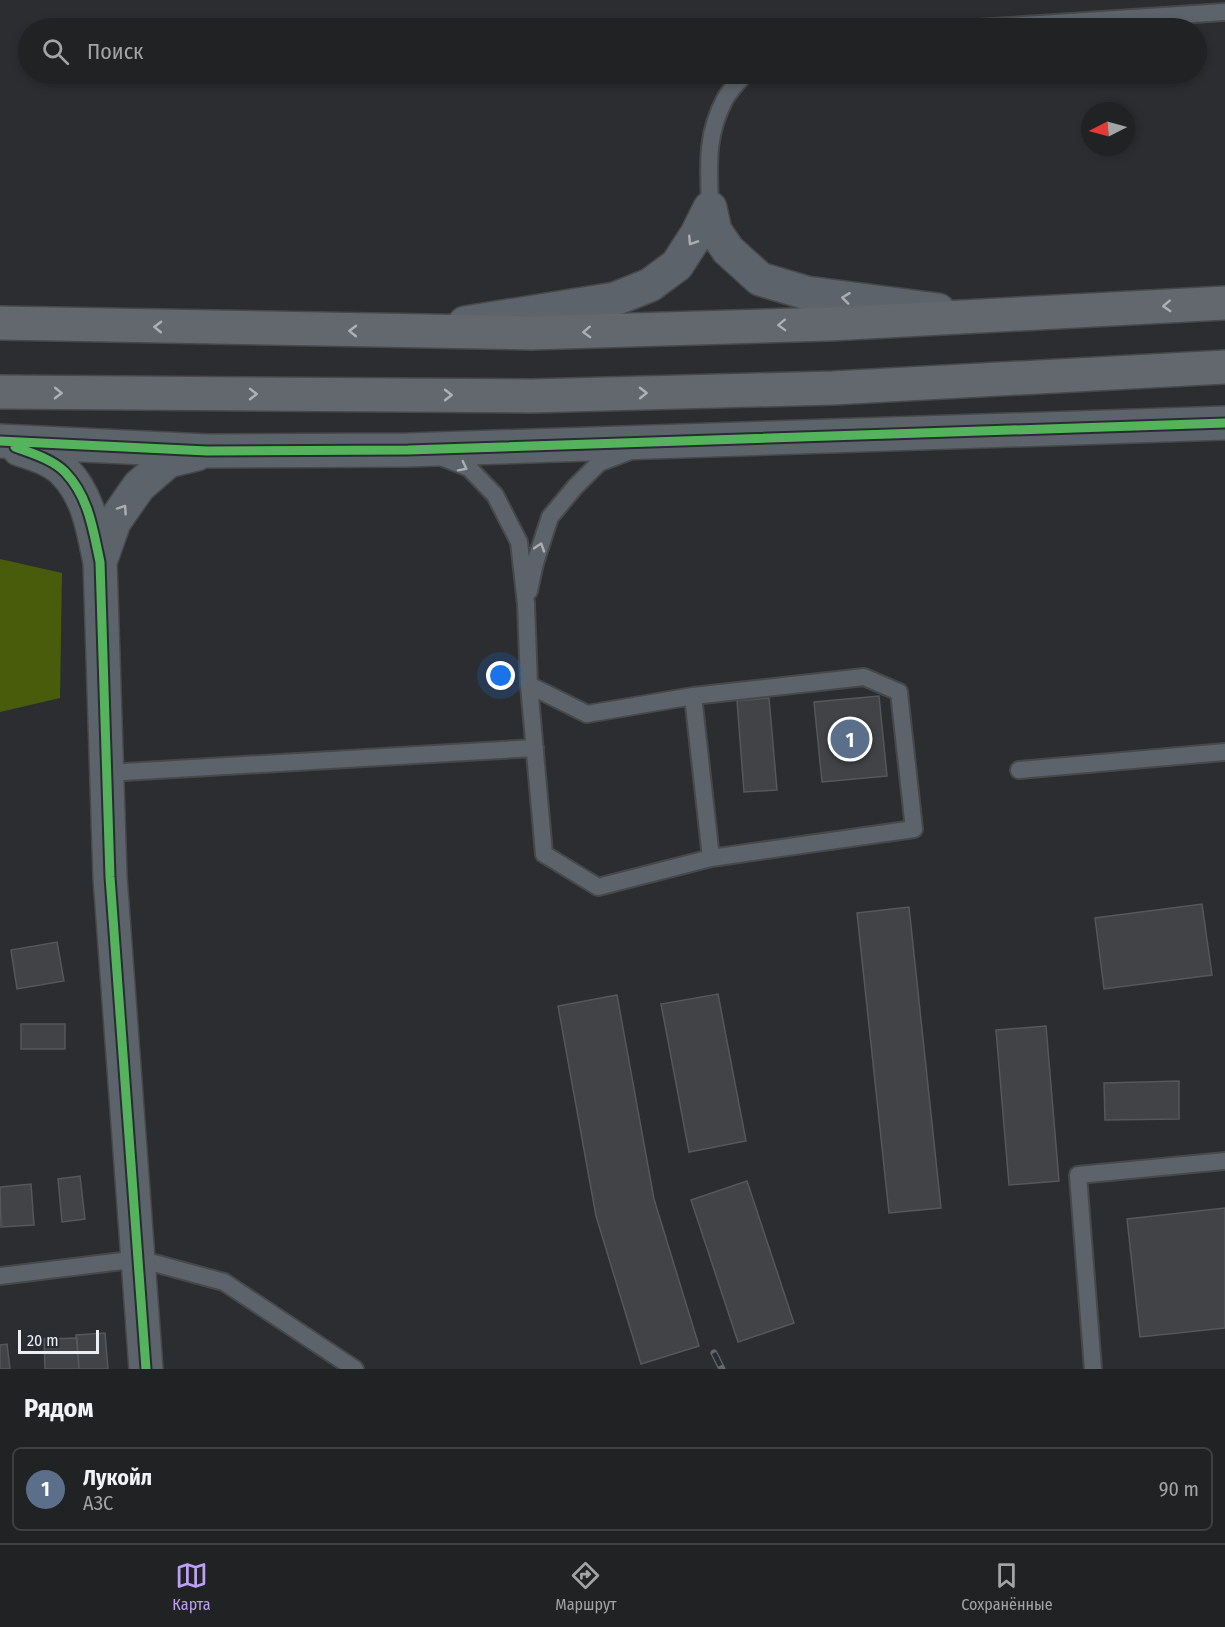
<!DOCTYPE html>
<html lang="ru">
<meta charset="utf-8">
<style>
body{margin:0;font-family:"Fira Sans Condensed",sans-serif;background:#2d2f31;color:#f1f3f6}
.compass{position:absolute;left:1081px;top:102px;width:54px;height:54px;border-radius:50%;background:#202224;box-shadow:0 3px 9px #0003;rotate:264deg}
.scale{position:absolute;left:18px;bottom:15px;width:81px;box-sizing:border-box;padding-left:6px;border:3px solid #ebeef2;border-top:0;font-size:16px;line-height:21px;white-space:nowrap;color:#ebeef2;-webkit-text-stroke:4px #282c33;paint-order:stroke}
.you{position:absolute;left:501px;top:676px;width:21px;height:21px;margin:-15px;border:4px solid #fff;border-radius:50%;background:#1a73e8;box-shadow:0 0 0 9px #1a73e833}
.badge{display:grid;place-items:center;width:39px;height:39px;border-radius:50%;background:#bca0f2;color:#fff;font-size:20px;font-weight:700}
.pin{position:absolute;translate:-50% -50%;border:3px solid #fff;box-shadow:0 2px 6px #0006}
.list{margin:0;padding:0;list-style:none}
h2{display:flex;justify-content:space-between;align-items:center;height:78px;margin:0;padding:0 24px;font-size:26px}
h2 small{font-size:20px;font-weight:400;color:#a2a4a6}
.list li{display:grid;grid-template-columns:39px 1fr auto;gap:18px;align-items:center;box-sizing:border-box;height:84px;margin:0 12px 12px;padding:0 12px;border:2px solid #3d3f41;border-radius:9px}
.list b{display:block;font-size:22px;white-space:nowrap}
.list p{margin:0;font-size:20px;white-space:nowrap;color:#a2a4a6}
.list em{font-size:20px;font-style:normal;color:#a2a4a6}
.icon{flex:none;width:33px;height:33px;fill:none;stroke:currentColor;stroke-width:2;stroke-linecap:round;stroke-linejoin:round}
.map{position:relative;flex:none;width:1225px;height:1369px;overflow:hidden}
.search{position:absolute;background:#202224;box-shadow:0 3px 9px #0003;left:18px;right:18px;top:18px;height:66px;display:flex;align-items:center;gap:15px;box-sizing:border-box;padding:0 21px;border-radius:33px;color:#a2a4a6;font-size:22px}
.sheet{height:174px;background:#202224}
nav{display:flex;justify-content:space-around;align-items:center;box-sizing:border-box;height:84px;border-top:2px solid #3d3f41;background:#202224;font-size:16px;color:#a2a4a6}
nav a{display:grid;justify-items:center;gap:3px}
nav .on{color:#bca0f2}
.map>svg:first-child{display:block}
.forest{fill:#485c0c}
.building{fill:#414346;stroke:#55575a;stroke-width:1.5}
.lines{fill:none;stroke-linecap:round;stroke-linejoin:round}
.lane-casing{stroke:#47484a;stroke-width:20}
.street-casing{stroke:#47484a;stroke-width:36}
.highway-casing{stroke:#47484a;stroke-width:36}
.lane{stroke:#5d636a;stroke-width:16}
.street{stroke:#5d636a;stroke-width:33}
.highway{stroke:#63686f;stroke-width:33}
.rail-casing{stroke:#62676c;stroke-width:7}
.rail{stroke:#282c33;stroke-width:4.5;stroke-dasharray:14;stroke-linecap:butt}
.cycleway-casing{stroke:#282c33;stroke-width:13}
.cycleway{stroke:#56b35d;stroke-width:9}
.oneway{stroke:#abafb5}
.oneway2{stroke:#aeb2b7}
</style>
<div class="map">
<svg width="1225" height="1369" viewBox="0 0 1225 1369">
<rect width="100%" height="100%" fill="#2b2d30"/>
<path class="forest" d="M0,559L62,573L60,698L0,712Z"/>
<path class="building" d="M879,696L887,776L822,782L814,702Z
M769,698L777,790L744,792L737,701Z
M1202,904L1212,975L1104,989L1095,918Z
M909,907L941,1208L889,1213L857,913Z
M57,942L64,981L17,989L11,950Z
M718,994L746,1141L689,1152L661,1004Z
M617,995L654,1199L699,1346L641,1364L596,1216L558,1006Z
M21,1024H65V1049H21Z
M1046,1026L1059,1181L1009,1185L996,1030Z
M1179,1081V1119L1105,1120L1104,1083Z
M80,1176L85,1219L62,1222L58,1179Z
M747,1181L794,1323L738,1342L691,1200Z
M31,1184L34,1225L1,1227L0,1187Z
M1225,1208V1328L1140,1337L1127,1219Z
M105,1333L108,1369H79L76,1335Z
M77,1338L79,1369H45L44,1339Z
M7,1344L10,1369H0V1345Z"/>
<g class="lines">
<g class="lane-casing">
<path id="lane" d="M978,28L1225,12
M710,208C709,168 705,136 725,99C730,90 739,81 745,74
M441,457L469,468L495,495L519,542L526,604L529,685L544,854L598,887L711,858L693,696
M529,591L535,563L550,517L575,487L599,463L628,452
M529,685L587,714L693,696L864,677L899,692L914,829L711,858
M1019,770L1225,752
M107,773L535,748
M0,1276L139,1259L224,1282L355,1369
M1093,1369L1078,1175L1225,1161"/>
</g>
<g class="street-casing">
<path id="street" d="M465,323L615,299L650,285L677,265L697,234L710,208L715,231L728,250L760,279L807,293L938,310
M0,441L207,451L408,450L1225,423
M19,449C35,454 54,460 65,472C89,497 93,530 100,562L110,877L146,1369
M100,562L114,522L139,486L168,461L197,454"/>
</g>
<g class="highway-casing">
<path id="highway" d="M0,323L531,333L830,324L1225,303
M0,392L531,396L833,388L1225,367"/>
</g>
<use href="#lane" class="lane"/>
<use href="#street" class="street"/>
<use href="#highway" class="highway"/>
<g class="rail-casing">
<path id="rail" d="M714,1353L722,1369"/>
</g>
<use href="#rail" class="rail"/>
<g class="cycleway-casing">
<path id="cycleway" d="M0,441L207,451L408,450L1225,423
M15,447C31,453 52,459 65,472C89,497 93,530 100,562L110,877L146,1369"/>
</g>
<use href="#cycleway" class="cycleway"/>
</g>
<defs><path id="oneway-chevron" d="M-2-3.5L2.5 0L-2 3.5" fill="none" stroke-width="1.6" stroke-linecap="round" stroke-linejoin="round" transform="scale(1.5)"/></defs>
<g class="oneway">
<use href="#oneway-chevron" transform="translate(692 241) rotate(123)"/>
<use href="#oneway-chevron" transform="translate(846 298) rotate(-173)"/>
<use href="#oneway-chevron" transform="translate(463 467) rotate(27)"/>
<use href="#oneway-chevron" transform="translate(123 509) rotate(-56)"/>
<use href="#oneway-chevron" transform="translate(540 547) rotate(-72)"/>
</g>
<g class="oneway2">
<use href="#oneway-chevron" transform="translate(1167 306) rotate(177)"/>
<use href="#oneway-chevron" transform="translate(782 325) rotate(178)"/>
<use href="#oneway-chevron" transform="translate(158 327) rotate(-179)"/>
<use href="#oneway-chevron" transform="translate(353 331) rotate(-179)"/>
<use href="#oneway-chevron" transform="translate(587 332) rotate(178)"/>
<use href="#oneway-chevron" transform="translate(58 393) rotate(1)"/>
<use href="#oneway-chevron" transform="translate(643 393) rotate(-1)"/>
<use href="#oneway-chevron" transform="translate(253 394)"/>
<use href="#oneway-chevron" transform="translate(448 395)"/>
</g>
</svg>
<svg class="compass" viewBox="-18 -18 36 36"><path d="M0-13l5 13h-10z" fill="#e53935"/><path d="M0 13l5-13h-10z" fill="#a2a4a6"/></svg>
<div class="scale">20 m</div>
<div class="you"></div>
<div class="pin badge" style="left:850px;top:739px;background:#5c6f8a">1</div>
<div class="search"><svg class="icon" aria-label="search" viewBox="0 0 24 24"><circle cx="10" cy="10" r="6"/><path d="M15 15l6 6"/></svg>Поиск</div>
</div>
<section class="sheet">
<h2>Рядом<small></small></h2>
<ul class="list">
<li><span class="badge" style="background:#5c6f8a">1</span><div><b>Лукойл</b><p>АЗС</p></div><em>90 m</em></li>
</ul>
</section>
<nav>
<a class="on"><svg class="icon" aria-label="map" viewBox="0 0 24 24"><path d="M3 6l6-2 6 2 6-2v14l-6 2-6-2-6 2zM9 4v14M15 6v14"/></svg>Карта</a>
<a><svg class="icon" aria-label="directions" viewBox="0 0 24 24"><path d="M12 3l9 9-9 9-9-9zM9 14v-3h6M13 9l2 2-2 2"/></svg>Маршрут</a>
<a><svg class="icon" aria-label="saved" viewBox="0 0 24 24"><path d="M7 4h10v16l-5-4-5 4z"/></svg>Сохранённые</a>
</nav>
